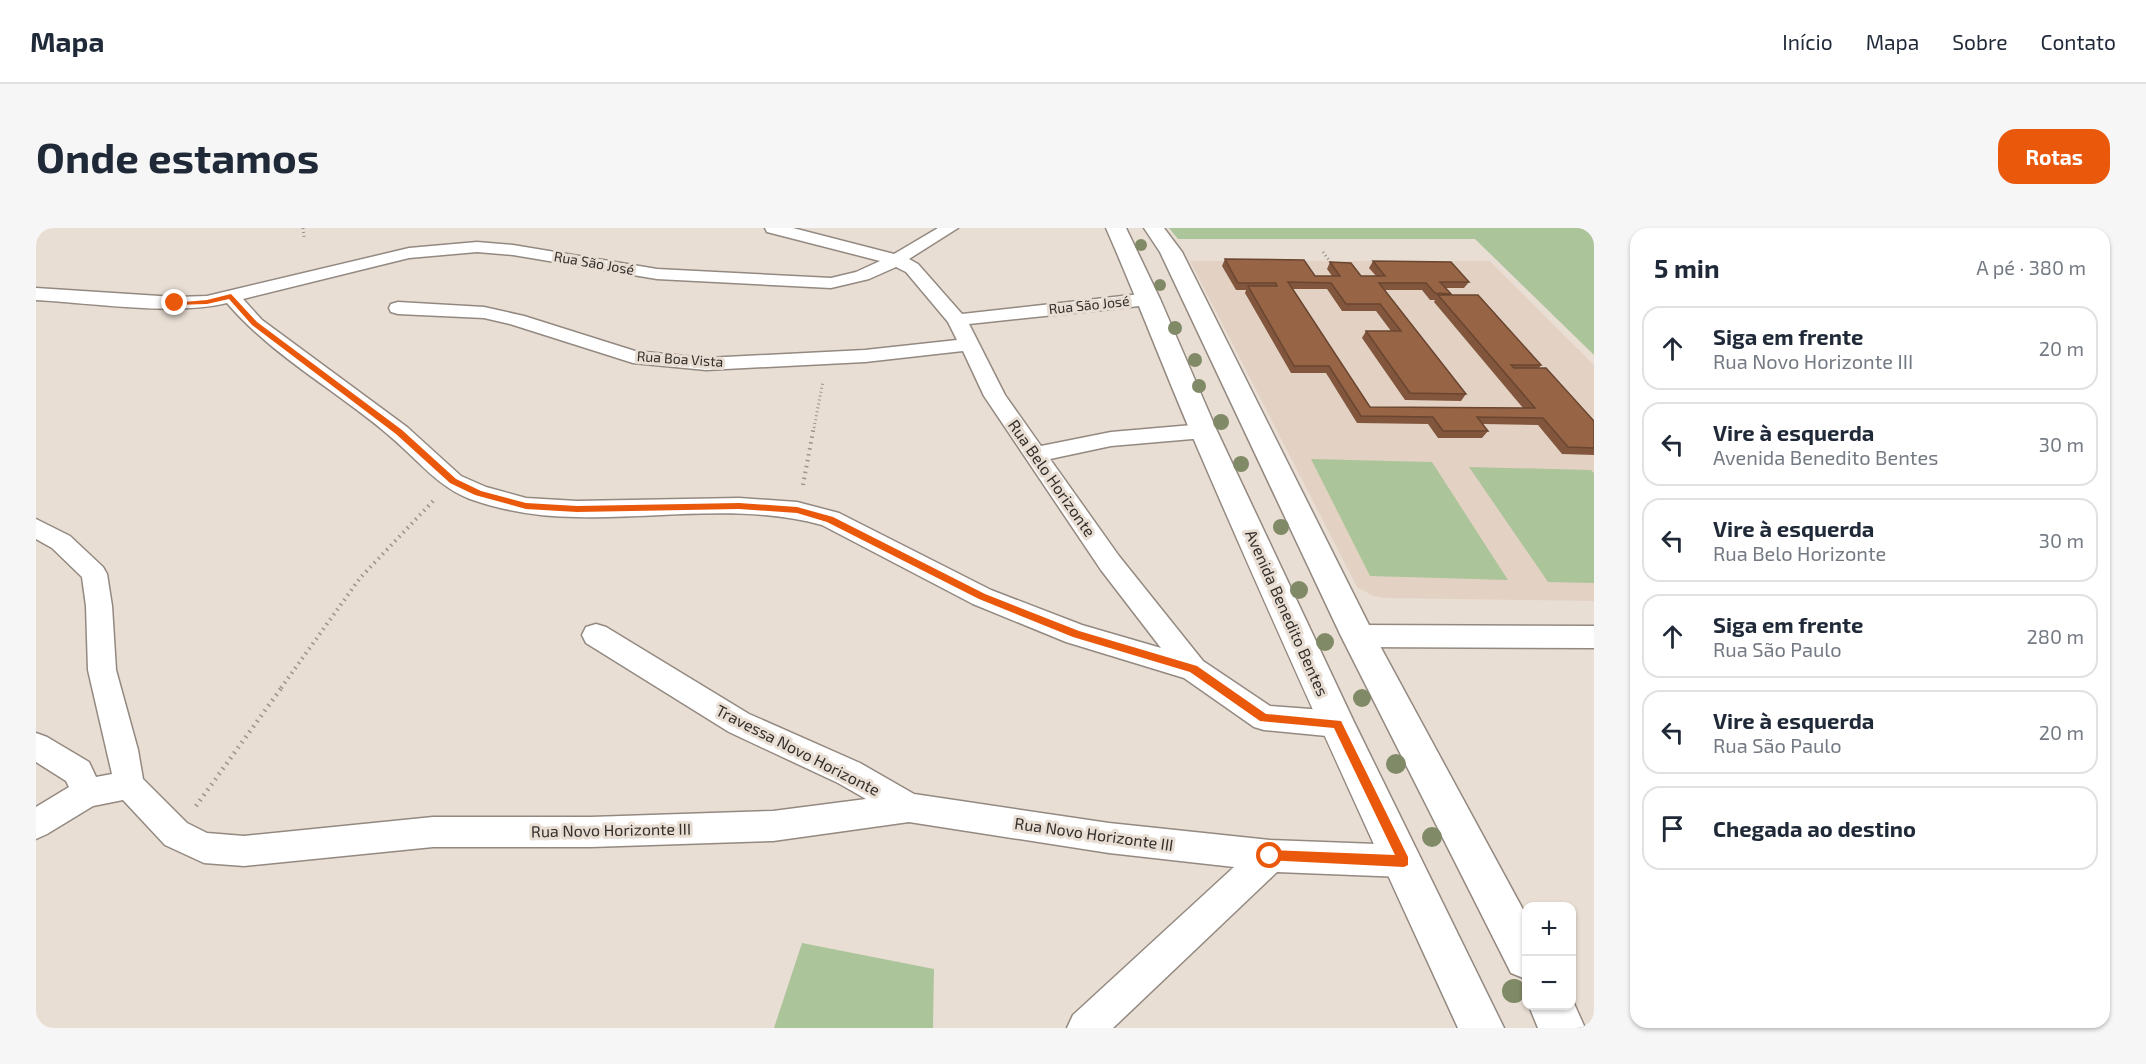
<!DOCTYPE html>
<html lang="pt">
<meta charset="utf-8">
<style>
body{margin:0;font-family:"Exo 2",sans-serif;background:#f6f6f7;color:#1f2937}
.controls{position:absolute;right:18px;bottom:18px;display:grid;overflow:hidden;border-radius:12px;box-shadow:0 2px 4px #0004}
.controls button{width:54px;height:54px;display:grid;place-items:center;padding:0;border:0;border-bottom:2px solid #e0e1e3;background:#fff;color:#1f2937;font:30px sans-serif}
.stop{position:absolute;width:18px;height:18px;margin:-14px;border:4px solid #ea580c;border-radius:50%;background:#fff}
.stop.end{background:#ea580c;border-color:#fff;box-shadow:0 2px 6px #0008}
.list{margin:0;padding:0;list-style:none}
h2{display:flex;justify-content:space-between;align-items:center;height:78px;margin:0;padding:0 24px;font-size:26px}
h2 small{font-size:20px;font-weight:400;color:#747a83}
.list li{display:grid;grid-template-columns:39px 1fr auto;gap:18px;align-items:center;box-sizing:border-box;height:84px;margin:0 12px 12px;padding:0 12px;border:2px solid #e0e1e3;border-radius:18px}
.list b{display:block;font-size:22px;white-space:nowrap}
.list p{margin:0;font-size:20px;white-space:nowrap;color:#747a83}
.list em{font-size:20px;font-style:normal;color:#747a83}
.icon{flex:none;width:33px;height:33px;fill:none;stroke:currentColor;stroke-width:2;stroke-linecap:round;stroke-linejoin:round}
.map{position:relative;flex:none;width:1558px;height:800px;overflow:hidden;border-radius:18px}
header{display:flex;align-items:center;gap:36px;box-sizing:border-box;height:84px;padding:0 30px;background:#fff;border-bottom:2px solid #e0e1e3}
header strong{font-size:28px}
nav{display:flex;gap:33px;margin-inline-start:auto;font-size:21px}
.intro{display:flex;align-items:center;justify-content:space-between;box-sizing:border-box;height:144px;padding:0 36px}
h1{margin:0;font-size:42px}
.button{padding:15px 27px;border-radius:18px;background:#ea580c;color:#fff;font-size:21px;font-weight:700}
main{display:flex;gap:36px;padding:0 36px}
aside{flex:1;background:#fff;border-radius:18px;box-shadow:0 2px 4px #0004}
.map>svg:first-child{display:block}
.built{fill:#e3d2c3}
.green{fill:#acc49a}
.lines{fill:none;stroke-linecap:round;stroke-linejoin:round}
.street-casing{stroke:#938980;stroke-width:3}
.secondary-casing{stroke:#938980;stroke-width:3}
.path-far2{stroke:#9b938c;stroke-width:3;stroke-dasharray:1 3;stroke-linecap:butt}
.path-far1{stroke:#9b938c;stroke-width:4;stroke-dasharray:1.5 4.5;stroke-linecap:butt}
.path{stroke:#9b938c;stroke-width:4.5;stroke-dasharray:1.5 5;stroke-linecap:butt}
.street{fill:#fff;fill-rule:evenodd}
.secondary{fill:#fff;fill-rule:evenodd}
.tree{fill:#808a67}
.wall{fill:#82563c;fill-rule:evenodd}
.building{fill:#976446;stroke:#6a4631;stroke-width:1.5}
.route{fill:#ea580c}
.labels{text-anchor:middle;stroke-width:6;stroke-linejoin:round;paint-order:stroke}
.far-street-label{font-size:14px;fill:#332f2b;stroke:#e9ded4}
.street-label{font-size:16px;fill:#332f2b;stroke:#e9ded4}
</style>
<header>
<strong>Mapa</strong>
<nav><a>Início</a><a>Mapa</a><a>Sobre</a><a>Contato</a></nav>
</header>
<div class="intro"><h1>Onde estamos</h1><a class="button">Rotas</a></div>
<main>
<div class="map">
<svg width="1558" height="800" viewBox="0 0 1558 800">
<rect width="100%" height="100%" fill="#e9ded4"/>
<path class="built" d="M1154,33H1454L1558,137V373L1348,370L1337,368L1321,359Z"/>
<path class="green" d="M1133,0H1558V127L1439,11H1142Z
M1275,231L1396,234L1472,352L1334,348Z
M1433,239L1555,242L1558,245V355L1512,354Z
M766,715L898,741L897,800H738Z"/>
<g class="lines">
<g class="street-casing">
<path id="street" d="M729,0H757L858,26L902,0H922L873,31L882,36L926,86L1113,65L1120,67L1122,71L1120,75L1113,77L933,96L969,167L1005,218L1075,204L1168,196L1176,198L1179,203L1176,208L1168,210L1075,218L1014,231L1083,328L1167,433L1234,478L1301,483L1311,487L1316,496L1311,505L1301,509L1228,502L1218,499L1148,450L1030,414L937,376L786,297C707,275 622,291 541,289C505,289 468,283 434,271C402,259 381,231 356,210C302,163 237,129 191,75C136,88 57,75 0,72V60L139,69L171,68L373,20L441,14L477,17L621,41L795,50L820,44L844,33L731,4ZM441,24L477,27L621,51L795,60L833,51L860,39L870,44L912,94L921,112L829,122L670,130L599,123L488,88L448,79L362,74L355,76L353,80L355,84L362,86L448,90L474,96L597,135L670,142L829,134L927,123L948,168L1065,342L1125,420L1046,397L955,362L803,285L761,274L703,270L541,273L490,270L450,259L425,248L371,199L226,92L207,71L373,30Z
M0,291L34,308L67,339L71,346L76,378L80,442L102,522L107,551L151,595L171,605L208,608L397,589H555L737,583L830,571L802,555L693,504L550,415L546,407L550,399L560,396L570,399L713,486L824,535L878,566L1073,595L1234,612L1367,617L1379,622L1384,633L1379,644L1367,649L1241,644L1077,800H1031L1037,787L1198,639L1073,625L873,594L737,613L555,619H397L208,638L168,635L129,617L87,572L57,578L11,606L0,611V579L33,559L30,553L0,534V505L11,509L53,534L60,549L76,546L52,442L50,378L46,349L16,320L0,311Z
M1322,397L1558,398V420L1322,419L1312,416L1308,408L1312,400Z"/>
</g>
<g class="secondary-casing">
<path id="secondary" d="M1070,0H1090L1124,71L1181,203L1318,494L1468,800H1422C1331,602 1241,405 1155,205C1126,137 1100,68 1070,0Z
M1108,0H1128L1146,24L1337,405L1490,687V751L1475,745L1305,408L1124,24Z
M1536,771L1549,800H1502L1493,778H1536Z"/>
</g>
<path class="path-far2" d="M267,0L268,9
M1287,24L1298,39
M778,200L787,153"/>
<path class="path-far1" d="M767,257L778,198
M245,460L324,350L400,270"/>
<path class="path" d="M160,578L246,459"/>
<use href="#street" class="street"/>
<use href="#secondary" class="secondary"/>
</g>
<g class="tree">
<circle cx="1105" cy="17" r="6"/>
<circle cx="1124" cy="57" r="6"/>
<circle cx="1139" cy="100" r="7"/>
<circle cx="1159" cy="132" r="7"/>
<circle cx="1163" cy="158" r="7"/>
<circle cx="1185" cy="194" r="8"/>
<circle cx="1205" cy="236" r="8"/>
<circle cx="1245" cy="299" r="8"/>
<circle cx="1263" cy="362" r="9"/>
<circle cx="1289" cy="414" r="9"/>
<circle cx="1326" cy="470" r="9"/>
<circle cx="1360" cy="536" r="10"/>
<circle cx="1396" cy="609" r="10"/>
<circle cx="1478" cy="763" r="12"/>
</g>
<path class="wall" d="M1189,31L1279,48H1296L1291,41L1294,34L1325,48H1340L1333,40L1337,33L1433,54L1428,60H1410L1415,66L1414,67L1505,137L1503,140L1558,193V227L1526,226L1502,197L1447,196L1452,203L1446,210H1402L1392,196L1321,195L1290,145H1255L1209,65L1210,62H1200L1186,38ZM1257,61H1291L1306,83H1340L1355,103H1330L1326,110L1369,172L1425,173L1430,166L1348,62H1386L1394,72H1399L1398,74L1487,180L1334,179Z"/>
<path class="building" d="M1189,31L1268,32L1279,48H1304L1294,34L1315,35L1325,48H1349L1337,33L1415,34L1433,54H1404L1415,66L1399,65L1390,55H1343L1430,166L1374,165L1330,103H1365L1344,76H1310L1295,55L1252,54L1334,179L1499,180L1402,67H1442L1505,137H1475L1478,140H1510L1558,193V220L1532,219L1507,190L1441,189L1452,203H1407L1397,189L1325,188L1293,138H1258L1212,58H1241L1240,55H1202Z"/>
<path class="route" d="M195,66L221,94L366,202L420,251L445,263L490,275L541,278L703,275L761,279L797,289L949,366L1043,403L1161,438L1230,486L1305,493L1372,629V637L1368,639L1229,632V624L1234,622L1359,627L1298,500L1224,493L1154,444L1037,409L943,371L791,294L761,285L703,281L541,284L490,281L439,267L414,255L360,206L216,97L193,71L171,76L139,77L136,75L171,72Z"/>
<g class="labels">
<g class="far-street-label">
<text transform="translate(558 35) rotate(10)" y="5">Rua São José</text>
<text transform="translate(1053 77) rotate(-6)" y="5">Rua São José</text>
<text transform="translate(644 131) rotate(4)" y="5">Rua Boa Vista</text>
</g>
<g class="street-label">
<text transform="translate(1016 250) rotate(55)" y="6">Rua Belo Horizonte</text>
<text transform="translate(1251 385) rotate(66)" y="6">Avenida Benedito Bentes</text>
<text transform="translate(762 522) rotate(27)" y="6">Travessa Novo Horizonte</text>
<text transform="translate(575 602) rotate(-1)" y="6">Rua Novo Horizonte III</text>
<text transform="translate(1058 606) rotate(8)" y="6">Rua Novo Horizonte III</text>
</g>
</g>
</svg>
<div class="controls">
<button>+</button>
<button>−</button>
</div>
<div class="stop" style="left:1234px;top:628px"></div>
<div class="stop end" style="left:139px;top:75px"></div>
</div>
<aside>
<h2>5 min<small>A pé · 380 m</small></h2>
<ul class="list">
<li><svg class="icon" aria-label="ahead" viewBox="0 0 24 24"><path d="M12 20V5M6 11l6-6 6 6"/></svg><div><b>Siga em frente</b><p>Rua Novo Horizonte III</p></div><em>20 m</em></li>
<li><svg class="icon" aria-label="left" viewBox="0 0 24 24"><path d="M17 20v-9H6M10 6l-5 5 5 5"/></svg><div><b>Vire à esquerda</b><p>Avenida Benedito Bentes</p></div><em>30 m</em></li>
<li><svg class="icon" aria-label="left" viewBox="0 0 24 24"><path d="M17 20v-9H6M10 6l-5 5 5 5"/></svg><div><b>Vire à esquerda</b><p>Rua Belo Horizonte</p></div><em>30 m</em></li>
<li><svg class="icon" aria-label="ahead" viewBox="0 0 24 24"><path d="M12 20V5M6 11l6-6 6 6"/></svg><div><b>Siga em frente</b><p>Rua São Paulo</p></div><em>280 m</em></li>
<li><svg class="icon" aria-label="left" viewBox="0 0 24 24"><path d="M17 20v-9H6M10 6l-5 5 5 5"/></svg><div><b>Vire à esquerda</b><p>Rua São Paulo</p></div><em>20 m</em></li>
<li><svg class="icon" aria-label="arrive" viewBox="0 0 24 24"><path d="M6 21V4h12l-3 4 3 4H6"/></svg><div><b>Chegada ao destino</b></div></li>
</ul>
</aside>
</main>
